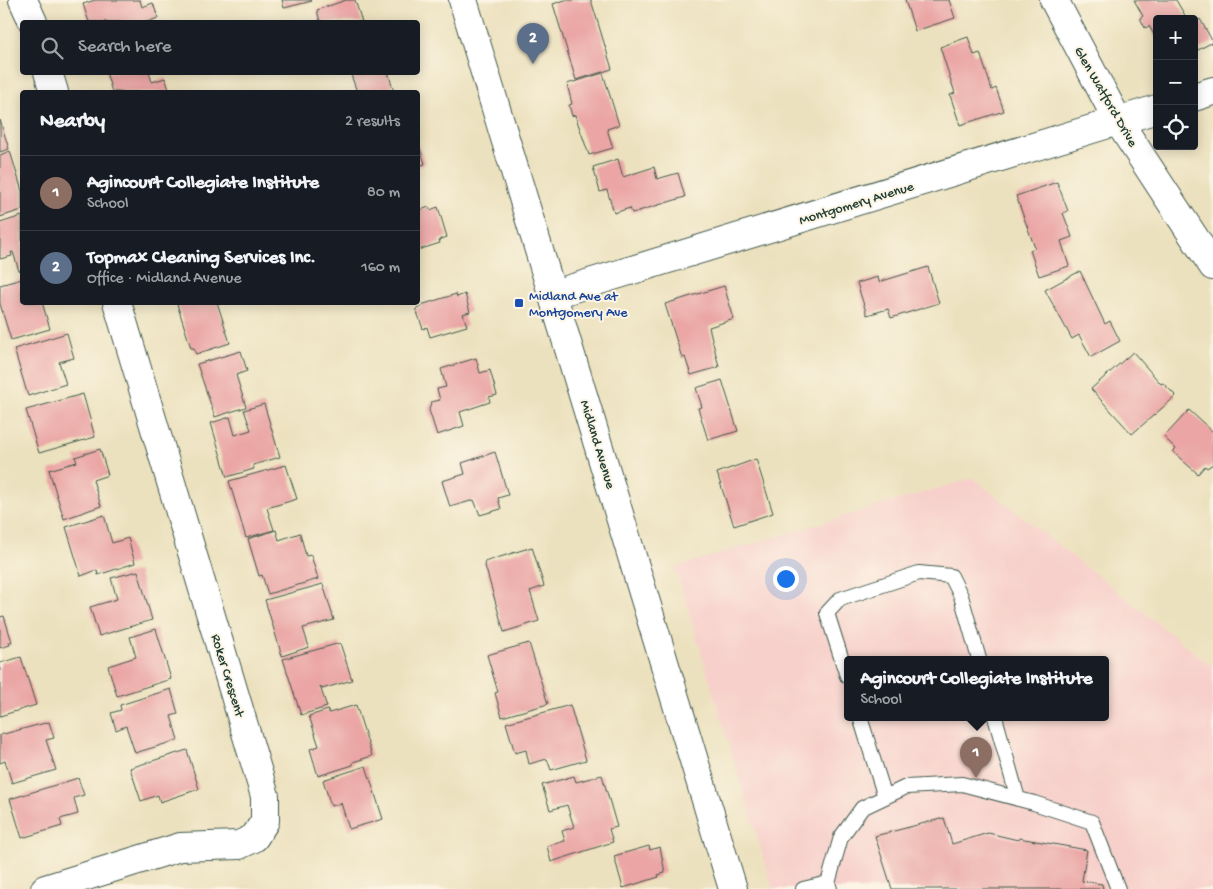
<!DOCTYPE html>
<meta charset="utf-8">
<style>
body{margin:0;font-family:"Gochi Hand",sans-serif;background:#20242c;color:#f1f3f6}
.controls{position:absolute;right:15px;top:15px;display:grid;overflow:hidden;border-radius:5px;box-shadow:0 2px 12px #0003}
.controls button{width:45px;height:45px;display:grid;place-items:center;padding:0;border:0;border-bottom:1px solid #363941;background:#171b24;color:#f1f3f6;font:25px sans-serif}
.you{position:absolute;left:785px;top:578px;width:18px;height:18px;margin:-12px;border:4px solid #fff;border-radius:50%;background:#1a73e8;box-shadow:0 0 0 8px #1a73e833}
.badge{display:grid;place-items:center;width:32px;height:32px;border-radius:50%;background:#1a73e8;color:#fff;font-size:16px;font-weight:700}
.pin{position:absolute;translate:-50% -41px;filter:drop-shadow(0 1px 2px #0008)}
.pin::after{content:'';position:absolute;top:26px;width:18px;height:15px;background:inherit;clip-path:polygon(0 0,100% 0,50% 100%)}
.popup{position:absolute;left:844px;top:656px;width:265px;height:65px;box-sizing:border-box;display:grid;place-content:center;border-radius:5px;background:#171b24;filter:drop-shadow(0 1px 4px #0005);font-size:16px;white-space:nowrap;color:#9ea1a6}
.popup b{font-size:19px;color:#f1f3f6}
.popup::after{content:'';position:absolute;left:50%;top:100%;margin-left:-10px;border:10px solid transparent;border-top-color:#171b24}
.list{margin:0;padding:0;list-style:none}
h2{display:flex;justify-content:space-between;align-items:center;height:65px;margin:0;padding:0 20px;font-size:21px}
h2 small{font-size:16px;font-weight:400;color:#9ea1a6}
.list li{display:grid;grid-template-columns:32px 1fr auto;gap:15px;align-items:center;box-sizing:border-box;height:75px;padding:0 20px;border-top:1px solid #363941}
.list b{display:block;font-size:19px;white-space:nowrap}
.list p{margin:0;font-size:16px;white-space:nowrap;color:#9ea1a6}
.list em{font-size:16px;font-style:normal;color:#9ea1a6}
.icon{flex:none;width:28px;height:28px;fill:none;stroke:currentColor;stroke-width:2;stroke-linecap:round;stroke-linejoin:round}
.map{position:relative;flex:none;width:1213px;height:889px;overflow:hidden}
.search{position:absolute;background:#171b24;box-shadow:0 2px 12px #0003;left:20px;top:20px;width:400px;height:55px;display:flex;align-items:center;gap:12px;box-sizing:border-box;padding:0 18px;border-radius:5px;color:#9ea1a6;font-size:19px}
.panel{position:absolute;background:#171b24;box-shadow:0 2px 12px #0003;left:20px;top:90px;width:400px;height:215px;border-radius:5px}
.map>svg:first-child{display:block}
.built{fill:#f7d0cb;fill-rule:evenodd}
.building{fill:#eaa5a4}
.lines{fill:none;stroke-linecap:round;stroke-linejoin:round}
.lane-casing{stroke:#3e5649;stroke-width:16}
.street-casing{stroke:#3e5649;stroke-width:30}
.secondary-casing{stroke:#3e5649;stroke-width:30}
.lane{stroke:#fff;stroke-width:14}
.street{stroke:#fff;stroke-width:28}
.secondary{stroke:#fff;stroke-width:28}
.transit-dot{fill:#1a4fb4;stroke:#fcf5e5;stroke-width:2}
.labels{text-anchor:middle;stroke-width:4;stroke-linejoin:round;paint-order:stroke}
.street-label{font-size:14px;fill:#1f3d34;stroke:#fcf5e5}
.transit-label{font-size:14px;fill:#164399;stroke:#fcf5e5;text-anchor:start}
</style>
<div class="map">
<svg width="1213" height="889" viewBox="0 0 1213 889">
<rect width="100%" height="100%" fill="#fcf5e5"/>
<filter id="ink" filterUnits="userSpaceOnUse"><feTurbulence type="fractalNoise" baseFrequency=".02" numOctaves="2"/><feDisplacementMap in="SourceGraphic" scale="10" xChannelSelector="R" yChannelSelector="G"/><feConvolveMatrix kernelMatrix="1 2 1 2 8 2 1 2 1" color-interpolation-filters="sRGB"/></filter>
<filter id="wash" filterUnits="userSpaceOnUse"><feTurbulence type="fractalNoise" baseFrequency=".0096" numOctaves="4" result="noise"/><feDisplacementMap in="SourceGraphic" scale="20" xChannelSelector="R" yChannelSelector="G"/><feGaussianBlur stdDeviation="1.12" result="paint"/><feColorMatrix in="noise" values="0 0 0 0 0 0 0 0 0 0 0 0 0 0 0 0 0 1.4 0 .05"/><feComposite in="paint" operator="in"/></filter>
<g filter="url(#wash)">
<rect width="100%" height="100%" fill="#ece1be"/>
<path class="built" d="M973,478L1213,667V889H773L675,567ZM847,659H1105V717H847Z"/>
<g id="blocks">
<path class="building" d="M95,0H140L142,7L153,3L158,18L147,22H89L83,4Z
M282,0H311L312,1L284,8Z
M346,0H355L362,22H320L317,10Z
M565,0H591L612,69L576,80L553,4Z
M905,0H949L955,18L915,31Z
M1134,0H1176L1187,19H1157V40L1149,26L1145,28L1140,18L1143,16Z
M1200,19L1213,42L1194,52V23Z
M968,37L974,55L980,53L992,90L996,88L1004,111L960,125L950,95L955,93L940,47Z
M106,72H149L152,82L165,78L170,92H112Z
M350,72H388L394,92H357Z
M603,73L619,125L607,129L613,148L589,155L575,115L572,116L569,105L572,104L567,84Z
M0,120L9,149L0,152Z
M418,142L425,164L418,166Z
M10,151L22,191V210L0,217V155Z
M618,159L623,177L654,167L657,179L678,173L685,197L632,213L630,208L614,213L607,190L600,192L593,167Z
M1057,182L1068,211L1063,213L1072,237L1061,241L1069,266L1039,276L1030,250L1035,248L1016,196Z
M429,207L430,210L438,207L447,237L439,240L440,243L418,250V211Z
M22,216V270L19,271L13,252H11L12,256L0,259V223Z
M928,267L939,303L891,318L888,309L867,315L857,283L878,277L879,282Z
M1080,271L1105,324L1110,321L1120,341L1091,357L1079,335L1072,339L1045,290Z
M22,279V302H42L50,329L11,340L0,304V285Z
M724,286L734,319L709,327L719,367L691,375L685,357L682,358L665,304Z
M456,294L457,297L465,294L470,312L463,314L467,326L430,337L427,327L423,329L416,309L422,307L421,305Z
M180,302H217L230,343L196,354L194,348H191L177,304Z
M67,333L74,358L59,362L66,384L28,396L14,349Z
M241,351L247,371L236,375L246,407L215,417L197,364Z
M1133,352L1161,384L1163,383L1176,396L1132,434L1091,389Z
M476,358L480,373L490,370L497,395L489,397L490,402L460,412L464,426L437,435L429,410L431,402L440,400L437,389L446,387L441,369Z
M722,380L738,431L708,440L698,408L702,407L696,388Z
M83,394L95,437L39,453L26,410Z
M264,404L280,457L253,465L254,469L227,477L211,423L230,417L235,435L251,430L244,410Z
M1189,410L1213,432V464L1207,468L1205,466L1198,474L1173,452L1176,449L1164,437Z
M100,449L108,475L93,480L101,506L64,519L49,470L77,462L75,457Z
M495,452L508,495L498,498L501,509L480,515L474,500L450,507L442,481L465,474L462,463Z
M756,459L773,513L734,526L717,473Z
M286,465L297,499L267,508L274,530L246,538L229,481Z
M104,515L112,543L128,538L135,563L98,575L97,570L81,576L66,527Z
M276,530L279,540L300,533L306,556L311,555L318,579L268,594L262,575L259,576L248,539Z
M532,547L544,586L530,591L539,621L504,632L484,562Z
M138,571L152,620L99,636L90,607L117,599L111,578Z
M323,584L334,620L303,628L309,647L282,656L265,600Z
M4,616L12,642H9L10,645L0,648V617Z
M156,629L171,679L117,696L108,666L136,657L130,637Z
M340,643L352,680L322,689L320,686L327,707L301,715L283,659Z
M529,643L548,704L502,717L495,693L498,692L487,655Z
M21,657L36,705L0,716V663Z
M171,689L178,714L171,716L178,740L135,753L126,726L116,730L111,713L121,710L120,705Z
M356,705L372,756L353,762V765L318,776L310,749L319,746L309,716L328,710L329,713Z
M570,705L586,760L551,770L547,759L529,764L526,750L515,753L506,723Z
M49,722L54,738L46,740L56,770L12,783L5,761L0,763V735Z
M187,750L199,789L160,802L158,795L141,801L130,768Z
M366,766L383,819L349,829L341,803L331,806L323,780Z
M602,775L617,827L609,829L613,842L551,862L547,846L565,841L562,831L574,827L567,805L550,810L542,785L574,776L576,782Z
M78,778L84,795L74,798L78,814L60,819L62,826L22,838L10,799Z
M944,818L952,844L988,833L1018,840L1019,838L1087,850L1082,881L1102,884L1103,889H892L875,836Z
M649,846L650,850L660,847L665,873L658,875L659,877L623,888L614,856Z"/>
</g>
</g>
<g filter="url(#ink)">
<use href="#blocks" fill-opacity="0" stroke="#3e5649" stroke-width="1"/>
<g class="lines">
<g class="lane-casing">
<path id="lane" d="M847,676L827,613L840,599L919,573L951,576L961,596L979,659
M860,717L885,797
M995,717L1018,799
M803,889L828,883
M830,889L828,883L841,837L862,808L906,787L962,784L1034,803L1092,822L1118,889"/>
</g>
<g class="street-casing">
<path id="street" d="M23,0L33,22
M1054,0L1118,121L1213,266
M48,72L54,92
M1194,97L1213,91
M554,294L1157,109
M45,889L180,847L239,845L254,838L265,821V796L117,302"/>
</g>
<g class="secondary-casing">
<path id="secondary" d="M463,0L733,889"/>
</g>
<use href="#lane" class="lane"/>
<use href="#street" class="street"/>
<use href="#secondary" class="secondary"/>
</g>
</g>
<rect class="transit-dot" x="514" y="298" width="10" height="10" rx="2.5"/>
<g class="labels">
<g class="street-label">
<text transform="translate(1107 96) rotate(60)" y="5">Glen Watford Drive</text>
<text transform="translate(856 202) rotate(-17)" y="5">Montgomery Avenue</text>
<text transform="translate(599 444) rotate(73)" y="5">Midland Avenue</text>
<text transform="translate(229 675) rotate(73)" y="5">Roker Crescent</text>
</g>
<g class="transit-label">
<text x="529" y="300">Midland Ave at<tspan x="529" dy="16">Montgomery Ave</tspan></text>
</g>
</g>
</svg>
<div class="controls">
<button>+</button>
<button>−</button>
<button><svg class="icon" aria-label="locate" viewBox="0 0 24 24"><circle cx="12" cy="12" r="6"/><path d="M12 2v4M12 18v4M2 12h4M18 12h4"/></svg></button>
</div>
<div class="you"></div>
<div class="pin badge" style="left:976px;top:778px;background:#8d6e63">1</div>
<div class="popup"><b>Agincourt Collegiate Institute</b>School</div>
<div class="pin badge" style="left:533px;top:64px;background:#5c6f8a">2</div>
<div class="search"><svg class="icon" aria-label="search" viewBox="0 0 24 24"><circle cx="10" cy="10" r="6"/><path d="M15 15l6 6"/></svg>Search here</div>
<section class="panel">
<h2>Nearby<small>2 results</small></h2>
<ul class="list">
<li><span class="badge" style="background:#8d6e63">1</span><div><b>Agincourt Collegiate Institute</b><p>School</p></div><em>80 m</em></li>
<li><span class="badge" style="background:#5c6f8a">2</span><div><b>Topmax Cleaning Services Inc.</b><p>Office · Midland Avenue</p></div><em>160 m</em></li>
</ul>
</section>
</div>
